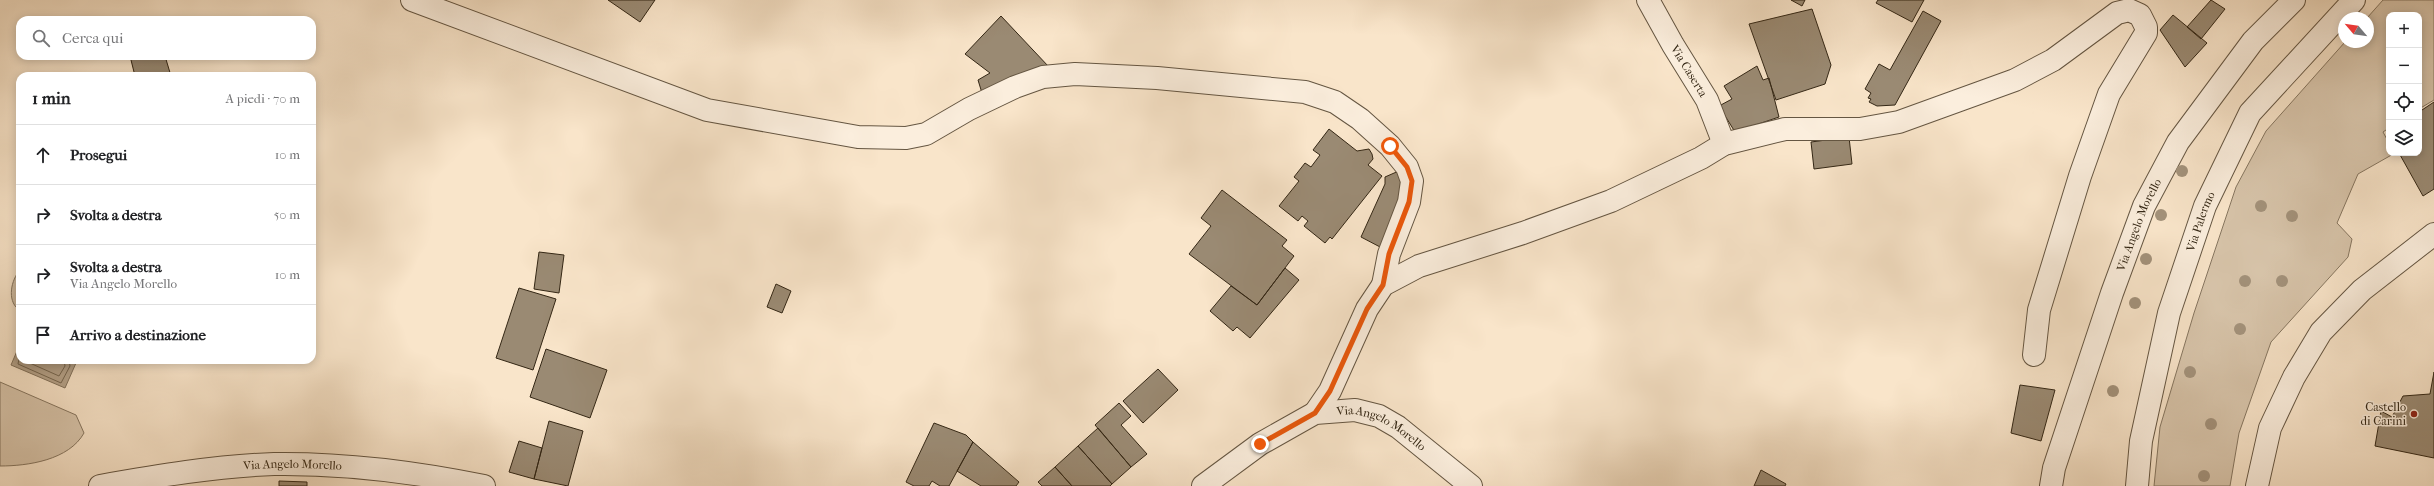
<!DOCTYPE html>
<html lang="it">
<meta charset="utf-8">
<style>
body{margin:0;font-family:"IM FELL French Canon",serif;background:#f2f2f2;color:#202124}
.controls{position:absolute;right:12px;top:12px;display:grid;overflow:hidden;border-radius:8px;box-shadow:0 2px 10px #0003}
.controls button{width:36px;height:36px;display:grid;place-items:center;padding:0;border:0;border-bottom:1px solid #e0e0e0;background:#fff;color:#202124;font:20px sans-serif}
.compass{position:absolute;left:2338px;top:12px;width:36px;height:36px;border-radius:50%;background:#fff;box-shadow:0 2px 10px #0003;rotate:299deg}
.stop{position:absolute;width:12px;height:12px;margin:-9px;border:3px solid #ea580c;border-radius:50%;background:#fff}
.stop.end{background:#ea580c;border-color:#fff;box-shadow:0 1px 4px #0008}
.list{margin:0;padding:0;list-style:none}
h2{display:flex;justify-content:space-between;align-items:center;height:52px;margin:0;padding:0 16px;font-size:17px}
h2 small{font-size:13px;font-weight:400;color:#757577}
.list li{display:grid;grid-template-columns:26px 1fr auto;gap:12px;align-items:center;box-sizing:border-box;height:60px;padding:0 16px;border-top:1px solid #e0e0e0}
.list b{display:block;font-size:15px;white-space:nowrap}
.list p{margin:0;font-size:13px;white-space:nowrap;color:#757577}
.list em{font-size:13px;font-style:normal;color:#757577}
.icon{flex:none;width:22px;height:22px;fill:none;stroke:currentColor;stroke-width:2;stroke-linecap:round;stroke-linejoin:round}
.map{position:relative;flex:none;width:2434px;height:486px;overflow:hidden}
.search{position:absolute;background:#fff;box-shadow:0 2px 10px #0003;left:16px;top:16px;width:300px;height:44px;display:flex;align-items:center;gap:10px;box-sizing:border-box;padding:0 14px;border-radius:12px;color:#757577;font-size:15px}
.panel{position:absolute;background:#fff;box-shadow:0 2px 10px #0003;left:16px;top:72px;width:300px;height:292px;border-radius:12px}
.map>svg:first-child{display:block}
.green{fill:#d8c5ab;stroke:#867660}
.water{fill:#b6a48c;stroke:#82725c}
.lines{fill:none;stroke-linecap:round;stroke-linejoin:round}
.shore{stroke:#756650;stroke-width:1}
.building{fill:#9a8a73;stroke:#342715}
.minor-casing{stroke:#655642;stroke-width:24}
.tertiary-casing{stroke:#655642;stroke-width:24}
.minor{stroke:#fbeedd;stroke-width:22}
.tertiary{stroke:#fbeedd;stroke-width:22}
.tree{fill:#a3927b}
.route{stroke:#ea580c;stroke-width:5}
.poi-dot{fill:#8f2418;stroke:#fbeedd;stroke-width:1.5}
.labels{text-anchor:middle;stroke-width:3;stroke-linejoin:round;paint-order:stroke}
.street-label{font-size:12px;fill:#342715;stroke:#fbeedd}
.poi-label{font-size:12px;fill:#342715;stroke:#fbeedd;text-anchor:end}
</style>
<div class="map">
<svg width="2434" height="486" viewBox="0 0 2434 486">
<rect width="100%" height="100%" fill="#f9e5ca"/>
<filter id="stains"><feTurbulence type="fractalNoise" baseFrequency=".005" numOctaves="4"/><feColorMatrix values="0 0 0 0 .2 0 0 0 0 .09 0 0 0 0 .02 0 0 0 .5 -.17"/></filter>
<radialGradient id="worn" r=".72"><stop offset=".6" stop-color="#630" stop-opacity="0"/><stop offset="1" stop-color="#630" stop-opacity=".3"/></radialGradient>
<path class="green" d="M2383,0H2434V100L2419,109V15H2389V128L2383,132L2389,143V153H2395L2358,174L2337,223L2352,239L2348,257L2271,342L2239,433L2230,486H2154L2160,427L2194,313L2236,187L2266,131L2345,42H2368L2367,18Z
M20,270V307L18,309C7,300 11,280 20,270Z
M0,382L76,415L84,433C69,460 28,466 0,466Z"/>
<path class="water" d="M20,344V360H69L76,363L65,388L11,365Z"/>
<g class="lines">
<path class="shore" d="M20,354L18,364L61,383L70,366L69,360
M23,360L59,376L65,366L64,360"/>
</g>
<path class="building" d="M608,0H655L640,22Z
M1791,0H1805L1802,6Z
M1878,0H1924L1912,22L1876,3Z
M2211,0L2225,9L2201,39L2187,27Z
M1812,9L1831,65L1825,84L1776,100L1749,24Z
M1923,11L1941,21L1895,105L1877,106L1869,102L1871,99L1868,98L1871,93L1865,89L1879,64L1890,70Z
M2173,15L2207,43L2185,67L2160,30Z
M1001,16L1049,67L982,93L978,80L990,73L965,54Z
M130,56H165L171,76H135Z
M1757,66L1763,80L1769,78L1779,117L1735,132L1719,106L1732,99L1724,86Z
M2434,102V189L2423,196L2399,153H2419V112Z
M1329,129L1357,151L1369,149L1372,154L1373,159L1368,165L1382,176L1332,239L1330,237L1325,243L1304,226L1308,221L1302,216L1298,221L1279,206L1299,181L1294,177L1305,163L1311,167L1320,155L1313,150Z
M1849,137L1852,164L1814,169L1811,142Z
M1401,170L1404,189L1382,248L1361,237L1385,184V177Z
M1222,190L1287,240L1282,246L1294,256L1257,305L1189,254L1211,226L1201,218Z
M539,252L564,255L559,293L534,289Z
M1285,268L1299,280L1250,338L1237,327L1233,331L1210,311L1231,286L1257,305Z
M776,284L791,291L782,313L767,307Z
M519,288L556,299L533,370L496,358Z
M546,349L607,370L590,418L530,397Z
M1158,369L1178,390L1143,423L1123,401Z
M2434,372V458L2375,446L2381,411L2392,417L2403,396L2430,394Z
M2020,385L2055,390L2041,441L2011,433Z
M1119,403L1131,416L1121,425L1147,454L1131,467L1095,425Z
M549,421L583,431L568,486L534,479Z
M934,423L966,435L973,442L949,486H940L932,481L929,486H914L906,482Z
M1098,428L1131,467L1112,484L1078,446Z
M519,441L542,448L534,479L509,472Z
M973,442L1019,482L1016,486H981L957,471Z
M1078,446L1112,484L1110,486H1072L1055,467Z
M1055,467L1072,486H1042L1038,482Z
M1761,470L1786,484L1785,486H1754Z
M279,481L307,482V486H279Z"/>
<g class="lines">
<g class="minor-casing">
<g id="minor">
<path d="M412,0L707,110L858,137L906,138L926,134L969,109L1015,87L1043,77L1075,74L1157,78L1305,92L1335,102L1360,119L1390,146L1407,167L1412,181L1409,202L1389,254L1383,285"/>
<path id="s1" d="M1648,0L1673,45L1707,100L1724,144"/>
<path d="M1315,413L1330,391L1367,309L1383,285L1419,266L1523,233L1611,201L1701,158L1724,144L1785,129H1860L1899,122L2015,80L2053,60L2117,13L2129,10L2140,15L2146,27V33L2109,94L2080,176L2039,310L2034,355"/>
</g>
</g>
<g class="tertiary-casing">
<g id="tertiary">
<path id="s2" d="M100,486C157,476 216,466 274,464C345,463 415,472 484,486"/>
<path id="s3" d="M1203,486L1260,444L1315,413L1355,410L1379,416L1398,427L1471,486"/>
<path id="s4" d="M2051,486L2054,468L2112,293L2144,206L2178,142L2253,41L2294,0"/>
<path id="s5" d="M2137,486L2141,441L2169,313L2205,206L2250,113L2354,0"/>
<path d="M2257,486L2270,428L2294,377L2321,332L2362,290L2434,234"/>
</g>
</g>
<use href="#minor" class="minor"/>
<use href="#tertiary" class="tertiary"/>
</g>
<g class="tree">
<circle cx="2182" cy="171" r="6"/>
<circle cx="2261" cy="206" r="6"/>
<circle cx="2161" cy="215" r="6"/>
<circle cx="2292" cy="216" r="6"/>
<circle cx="2146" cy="259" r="6"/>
<circle cx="2245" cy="281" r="6"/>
<circle cx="2282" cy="281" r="6"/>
<circle cx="2135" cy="303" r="6"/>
<circle cx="2240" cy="329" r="6"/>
<circle cx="2190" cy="372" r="6"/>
<circle cx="2113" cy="391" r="6"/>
<circle cx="2211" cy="424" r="6"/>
<circle cx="2204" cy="476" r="6"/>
</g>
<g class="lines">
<path class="route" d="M1260,444L1315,413L1330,391L1367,309L1383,285L1389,254L1409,202L1412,181L1407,167L1390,146"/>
</g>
<circle class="poi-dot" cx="2414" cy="414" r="4"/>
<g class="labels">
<g class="street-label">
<text dy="4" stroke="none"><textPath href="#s1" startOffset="82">Via Caserta</textPath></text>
<text dy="4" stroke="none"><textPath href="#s5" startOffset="273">Via Palermo</textPath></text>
<text dy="4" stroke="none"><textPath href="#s4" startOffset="276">Via Angelo Morello</textPath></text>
<text dy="4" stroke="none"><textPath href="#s3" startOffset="205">Via Angelo Morello</textPath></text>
<text dy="4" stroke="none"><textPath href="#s2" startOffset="194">Via Angelo Morello</textPath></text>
</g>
<g class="poi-label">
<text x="2406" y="411">Castello<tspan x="2406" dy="14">di Carini</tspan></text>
</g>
</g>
<rect width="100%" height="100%" filter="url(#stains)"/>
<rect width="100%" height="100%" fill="url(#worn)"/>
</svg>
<div class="controls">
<button>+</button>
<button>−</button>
<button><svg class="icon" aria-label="locate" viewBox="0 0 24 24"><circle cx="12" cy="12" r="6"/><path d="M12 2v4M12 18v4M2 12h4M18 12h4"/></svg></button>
<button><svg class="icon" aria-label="layers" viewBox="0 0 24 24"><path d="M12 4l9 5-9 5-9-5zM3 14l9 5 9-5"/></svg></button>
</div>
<svg class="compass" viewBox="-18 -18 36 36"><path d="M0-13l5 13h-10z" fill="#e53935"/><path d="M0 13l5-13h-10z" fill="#757577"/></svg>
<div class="stop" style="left:1390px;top:146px"></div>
<div class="stop end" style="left:1260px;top:444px"></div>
<div class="search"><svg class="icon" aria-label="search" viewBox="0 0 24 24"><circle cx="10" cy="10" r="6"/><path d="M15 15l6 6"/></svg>Cerca qui</div>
<section class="panel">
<h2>1 min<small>A piedi · 70 m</small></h2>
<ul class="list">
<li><svg class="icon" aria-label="ahead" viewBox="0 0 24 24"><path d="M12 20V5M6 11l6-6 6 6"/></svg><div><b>Prosegui</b></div><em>10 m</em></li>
<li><svg class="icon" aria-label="right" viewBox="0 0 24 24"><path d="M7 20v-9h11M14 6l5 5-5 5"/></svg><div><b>Svolta a destra</b></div><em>50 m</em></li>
<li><svg class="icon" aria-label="right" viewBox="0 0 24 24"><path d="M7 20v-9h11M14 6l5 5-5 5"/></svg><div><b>Svolta a destra</b><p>Via Angelo Morello</p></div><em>10 m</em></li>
<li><svg class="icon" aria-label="arrive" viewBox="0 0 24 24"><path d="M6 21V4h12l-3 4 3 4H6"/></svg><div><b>Arrivo a destinazione</b></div></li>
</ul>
</section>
</div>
